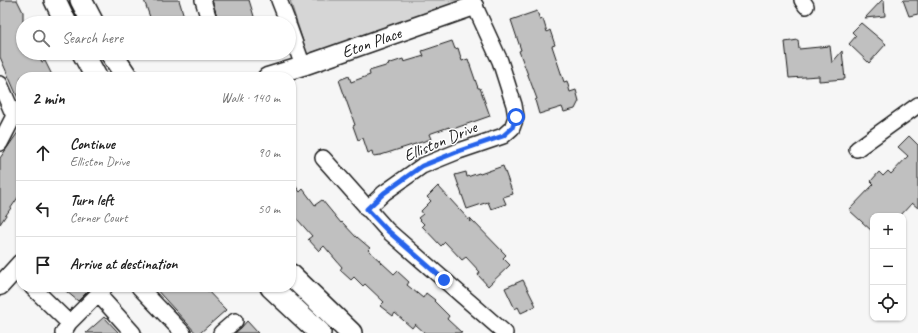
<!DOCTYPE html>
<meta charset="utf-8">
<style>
body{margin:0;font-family:Caveat,sans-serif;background:#f2f2f2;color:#222}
.controls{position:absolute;right:12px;bottom:12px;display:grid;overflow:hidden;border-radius:8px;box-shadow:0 1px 3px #0004}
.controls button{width:36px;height:36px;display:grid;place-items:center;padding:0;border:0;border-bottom:1px solid #e0e0e0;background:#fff;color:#222;font:20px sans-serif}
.stop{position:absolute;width:12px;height:12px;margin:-9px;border:3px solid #2563eb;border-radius:50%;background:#fff}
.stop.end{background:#2563eb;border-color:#fff;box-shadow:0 1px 4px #0008}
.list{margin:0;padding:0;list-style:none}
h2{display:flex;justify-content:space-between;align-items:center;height:52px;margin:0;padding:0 16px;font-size:17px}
h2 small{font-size:13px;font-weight:400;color:#767676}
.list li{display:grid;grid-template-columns:26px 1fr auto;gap:12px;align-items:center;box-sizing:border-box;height:56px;padding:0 16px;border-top:1px solid #e0e0e0}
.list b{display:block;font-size:15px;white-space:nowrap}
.list p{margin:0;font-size:13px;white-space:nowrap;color:#767676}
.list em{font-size:13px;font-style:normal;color:#767676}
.icon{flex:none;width:22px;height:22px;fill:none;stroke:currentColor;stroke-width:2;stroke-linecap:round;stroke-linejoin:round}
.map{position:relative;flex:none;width:918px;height:333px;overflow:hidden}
.search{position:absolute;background:#fff;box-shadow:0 1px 3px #0004;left:16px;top:16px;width:280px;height:44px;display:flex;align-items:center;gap:10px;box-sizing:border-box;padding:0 14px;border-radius:22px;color:#767676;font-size:15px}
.panel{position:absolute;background:#fff;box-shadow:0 1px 3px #0004;left:16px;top:72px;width:280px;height:220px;border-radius:16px}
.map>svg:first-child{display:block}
.green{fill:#d6d6d6;stroke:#797979}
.building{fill:#c0c0c0;stroke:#1c1c1c}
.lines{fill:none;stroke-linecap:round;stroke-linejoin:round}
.minor-casing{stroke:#1c1c1c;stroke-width:18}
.tertiary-casing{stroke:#1c1c1c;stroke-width:21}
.secondary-casing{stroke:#1c1c1c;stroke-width:24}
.minor{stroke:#fff;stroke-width:15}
.tertiary{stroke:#fff;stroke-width:18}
.secondary{stroke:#fff;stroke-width:21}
.route{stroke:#2563eb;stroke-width:5}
.labels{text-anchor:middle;stroke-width:3;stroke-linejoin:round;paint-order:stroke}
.street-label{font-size:17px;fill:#1c1c1c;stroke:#fff}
</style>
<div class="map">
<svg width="918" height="333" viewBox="0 0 918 333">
<rect width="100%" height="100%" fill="#f6f6f6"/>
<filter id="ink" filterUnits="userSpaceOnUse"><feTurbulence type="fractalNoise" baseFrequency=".025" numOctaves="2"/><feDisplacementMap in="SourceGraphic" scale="8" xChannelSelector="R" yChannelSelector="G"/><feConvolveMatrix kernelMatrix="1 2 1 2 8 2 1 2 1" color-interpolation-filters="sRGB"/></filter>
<g filter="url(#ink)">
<path class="green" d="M290,0H460L462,4L307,54Z"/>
<path class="building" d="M0,0H17L23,12V53H38L42,62L45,61L53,77H21V105L0,57Z
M144,0H179L186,23H152Z
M212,0H249L256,23H219Z
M882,0H884L885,16L865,18Z
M903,0H918V14L909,16Z
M537,11L540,20L543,19L547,32L550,30L555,45L552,46L564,82L567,81L570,92L576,90L579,101L575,109L564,112L562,107L539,114L535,100L537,99L519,51L521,50L511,20Z
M861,23L886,44L869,63L849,44L856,36L852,32Z
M798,40L799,49L830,46L832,63L842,51L845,79L819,81V76L789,78L785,42Z
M452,41L455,49L458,48L462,61L468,59L478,88H480L490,116L450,130L449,127L429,134L431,139L381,155L373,156L372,151L368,153L363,138L358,140L353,126L355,125L339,80L349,76L351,82L370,75L369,71L389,65L388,64L403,59L404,62L424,56L422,51Z
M21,128V193L0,224V158Z
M909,136L918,145V208L912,203L900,216H873V232L849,210L874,184L871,181L879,172L883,176L888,171L891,174L908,156L898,147Z
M503,166L513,194L503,197L506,204L491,209L488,202L467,209L455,175L466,172L467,177L479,173L480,174Z
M291,180L300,192L303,189L315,205L322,200L341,223L342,222L357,238V237L370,248L368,250L394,274L397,271L409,282L407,285L423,298L426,293L435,300L434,301L449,316L447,319L462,333H425L415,324L412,328L395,313L393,316L380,306L384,302L365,284L363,286L354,277L351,280L340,270L342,267L324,246L319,251L308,239L312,236L291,212Z
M438,186L471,222L470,218L506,255L503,258L510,265L488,286L478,275L480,272L466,257L462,260L445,242L441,246L422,226L424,224L418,218L423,214L421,211L431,201L427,197Z
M523,280L536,306L521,313L518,307L515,309L505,288Z
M61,287H92L78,301Z
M154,287H204L226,310L200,333H196Z
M104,317L119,333H86Z
M247,321L258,333H235L241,328Z"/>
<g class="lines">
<g class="minor-casing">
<path id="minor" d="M203,0L210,23
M279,0L288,23
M802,0L806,6
M289,27L303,66
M0,84L14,116L0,143
M857,149L918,105
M323,158L387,230L505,333
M367,209L384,193L422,166L459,151L503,136L512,128L516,117L514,105L500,61L472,0
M32,287L69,323
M139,287L183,333
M98,294L133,333
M63,333L69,323L105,287
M221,333L235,321"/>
</g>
<g class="tertiary-casing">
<g id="tertiary">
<path id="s1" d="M267,77L303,66L474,6"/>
<path d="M0,286L21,263"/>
</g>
</g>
<g class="secondary-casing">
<path id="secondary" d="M55,0L66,23
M81,0L93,23
M83,53L96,77
M111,53L127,77
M291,275L351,333
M271,287L320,333"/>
</g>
<use href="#minor" class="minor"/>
<use href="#tertiary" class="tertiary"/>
<use href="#secondary" class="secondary"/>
</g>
</g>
<g class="lines" filter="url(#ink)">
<path class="route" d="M444,280L387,230L367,209L384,193L422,166L459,151L503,136L512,128L516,117"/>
</g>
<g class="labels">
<g class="street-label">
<text dy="6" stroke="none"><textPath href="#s1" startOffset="110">Eton Place</textPath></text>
<text transform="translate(440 141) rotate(-23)" y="6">Elliston Drive</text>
</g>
</g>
</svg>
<div class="controls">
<button>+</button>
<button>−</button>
<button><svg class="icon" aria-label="locate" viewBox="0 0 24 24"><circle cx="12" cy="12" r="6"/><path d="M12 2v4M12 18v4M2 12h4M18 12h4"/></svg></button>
</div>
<div class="stop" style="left:516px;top:117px"></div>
<div class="stop end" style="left:444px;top:280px"></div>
<div class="search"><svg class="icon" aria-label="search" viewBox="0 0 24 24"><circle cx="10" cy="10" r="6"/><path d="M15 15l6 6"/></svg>Search here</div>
<section class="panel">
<h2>2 min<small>Walk · 140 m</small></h2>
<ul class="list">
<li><svg class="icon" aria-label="ahead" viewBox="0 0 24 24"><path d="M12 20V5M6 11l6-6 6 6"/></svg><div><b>Continue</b><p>Elliston Drive</p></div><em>90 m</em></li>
<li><svg class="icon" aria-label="left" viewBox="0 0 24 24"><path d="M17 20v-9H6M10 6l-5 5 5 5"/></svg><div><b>Turn left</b><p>Cerner Court</p></div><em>50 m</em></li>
<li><svg class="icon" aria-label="arrive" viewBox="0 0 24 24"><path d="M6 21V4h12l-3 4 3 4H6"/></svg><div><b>Arrive at destination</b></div></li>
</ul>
</section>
</div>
